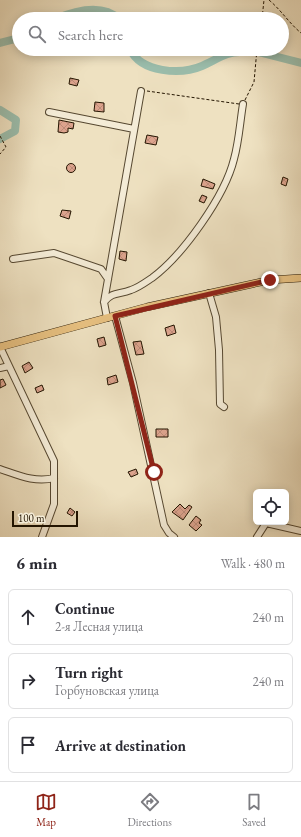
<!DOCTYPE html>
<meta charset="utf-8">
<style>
body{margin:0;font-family:"EB Garamond",serif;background:#f2f2f3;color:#2b2b33}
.controls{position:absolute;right:12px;bottom:12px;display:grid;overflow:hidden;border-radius:6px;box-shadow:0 2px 10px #0003}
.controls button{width:36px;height:36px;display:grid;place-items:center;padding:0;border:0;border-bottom:1px solid #e1e1e2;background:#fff;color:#2b2b33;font:20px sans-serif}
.scale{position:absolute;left:12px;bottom:10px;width:66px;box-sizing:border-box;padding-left:4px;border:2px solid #241501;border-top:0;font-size:11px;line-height:14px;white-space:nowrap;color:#241501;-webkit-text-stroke:3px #f4ecd7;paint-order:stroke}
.stop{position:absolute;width:12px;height:12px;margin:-9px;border:3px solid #8f2418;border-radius:50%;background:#fff}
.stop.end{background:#8f2418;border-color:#fff;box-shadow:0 1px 4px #0008}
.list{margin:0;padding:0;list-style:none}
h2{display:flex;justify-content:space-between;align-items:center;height:52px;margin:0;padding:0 16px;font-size:17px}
h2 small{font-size:13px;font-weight:400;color:#7c7c81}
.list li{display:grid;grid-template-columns:26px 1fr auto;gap:12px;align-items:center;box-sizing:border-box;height:56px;margin:0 8px 8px;padding:0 8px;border:1px solid #e1e1e2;border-radius:6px}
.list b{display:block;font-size:15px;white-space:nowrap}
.list p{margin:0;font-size:13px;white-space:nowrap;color:#7c7c81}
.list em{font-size:13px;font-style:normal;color:#7c7c81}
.icon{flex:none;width:22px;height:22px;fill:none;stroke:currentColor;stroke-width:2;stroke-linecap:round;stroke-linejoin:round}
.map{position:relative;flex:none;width:301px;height:537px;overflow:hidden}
.search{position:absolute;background:#fff;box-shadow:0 2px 10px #0003;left:12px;right:12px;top:12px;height:44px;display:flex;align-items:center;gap:10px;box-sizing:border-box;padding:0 14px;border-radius:22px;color:#7c7c81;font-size:15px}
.sheet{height:244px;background:#fff}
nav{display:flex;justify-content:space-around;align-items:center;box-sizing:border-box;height:56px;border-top:1px solid #e1e1e2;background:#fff;font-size:11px;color:#7c7c81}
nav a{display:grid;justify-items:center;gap:2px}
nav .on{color:#8f2418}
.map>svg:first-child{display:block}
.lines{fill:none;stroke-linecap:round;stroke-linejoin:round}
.river{stroke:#9bbead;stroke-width:8}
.building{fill:url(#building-cross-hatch);stroke:#241501}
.minor-casing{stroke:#564831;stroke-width:8}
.major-casing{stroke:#241501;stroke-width:8}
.path{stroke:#241501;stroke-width:1;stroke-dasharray:3 2;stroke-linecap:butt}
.minor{stroke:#f4ecd7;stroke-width:6}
.major{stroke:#e7c080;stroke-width:7}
.route{stroke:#8f2418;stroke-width:5}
</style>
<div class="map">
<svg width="301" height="537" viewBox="0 0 301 537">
<defs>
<pattern id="building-cross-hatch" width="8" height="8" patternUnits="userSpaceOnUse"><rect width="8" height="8" fill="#dca38d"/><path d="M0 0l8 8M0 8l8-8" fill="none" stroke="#bd8b78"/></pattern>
</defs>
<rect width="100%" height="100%" fill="#eee1c1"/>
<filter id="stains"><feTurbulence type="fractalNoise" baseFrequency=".005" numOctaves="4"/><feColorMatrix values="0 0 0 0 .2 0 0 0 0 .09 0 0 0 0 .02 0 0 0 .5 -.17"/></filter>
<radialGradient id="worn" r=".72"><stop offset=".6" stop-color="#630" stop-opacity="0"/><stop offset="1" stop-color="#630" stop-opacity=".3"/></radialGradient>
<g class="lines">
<path class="river" d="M55,19C74,11 102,3 119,19
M0,43L19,38
M130,49C141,73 181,75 202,66C216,60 227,51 242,52
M262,53L301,63
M0,110L16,120L15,131L0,139"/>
</g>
<path class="building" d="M70,78L79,80L77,86L69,84Z
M95,102L104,103V112L94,111Z
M59,120L74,123L73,129L68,128V132L64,133L58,132Z
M147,135L158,137L156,145L145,143Z
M66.5 168a4.5 4.5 0 1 1 9 0a4.5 4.5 0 1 1-9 0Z
M283,177L288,179L286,186L281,184Z
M203,179L215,184L213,189L201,186Z
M202,195L207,197L204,203L199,201Z
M62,210L71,211L69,219L60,216Z
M120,251L127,252L126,261L119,259Z
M174,325L176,333L167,336L165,328Z
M104,337L106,345L99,347L97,339Z
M141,341L144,354L136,355L133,342Z
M29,362L33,368L25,373L22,366Z
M116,375L118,382L108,385L107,378Z
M3,379L6,385L0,388V380Z
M42,385L44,390L37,393L35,388Z
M156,429H168V437H156Z
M136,469L138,474L131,477L128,472Z
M180,504L185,509L189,505L192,507L183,520L172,512Z
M70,508L75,512L72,516L67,513Z
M196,516L201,520L199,523L202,525L196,531L189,525Z"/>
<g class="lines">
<g class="minor-casing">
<path id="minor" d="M49,112L134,129
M13,259L54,253L101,269L108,279
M209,293L216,317L219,350L220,404L224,407
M104,302C113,291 119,295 131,290C138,288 146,282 152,278C183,255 225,196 234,159C239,141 240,122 243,104
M115,316L133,383L164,525L169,533L174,537
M107,318L104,302L141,91
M0,347L54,461V504L42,537
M0,368L9,366
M0,469C18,475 35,483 54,478
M257,537L266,523L301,531"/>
</g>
<g class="major-casing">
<path id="major" d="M0,347L147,307L270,280L301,278"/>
</g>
<path class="path" d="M269,0C281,10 289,23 301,33
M262,19L264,0
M147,91L239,104
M245,100L254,82L257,49
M0,136L6,147L0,154"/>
<use href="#minor" class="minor"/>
<use href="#major" class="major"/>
</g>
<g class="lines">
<path class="route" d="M154,472L115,316L270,280"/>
</g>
<rect width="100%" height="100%" filter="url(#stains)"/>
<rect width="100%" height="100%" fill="url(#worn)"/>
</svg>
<div class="controls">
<button><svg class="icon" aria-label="locate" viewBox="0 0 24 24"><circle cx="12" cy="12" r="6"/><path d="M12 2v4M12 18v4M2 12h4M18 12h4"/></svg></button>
</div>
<div class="scale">100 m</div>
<div class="stop" style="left:154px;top:472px"></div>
<div class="stop end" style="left:270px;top:280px"></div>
<div class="search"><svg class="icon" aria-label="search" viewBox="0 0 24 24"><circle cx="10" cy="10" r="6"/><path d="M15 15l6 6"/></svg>Search here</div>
</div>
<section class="sheet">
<h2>6 min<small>Walk · 480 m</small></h2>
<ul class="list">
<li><svg class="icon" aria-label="ahead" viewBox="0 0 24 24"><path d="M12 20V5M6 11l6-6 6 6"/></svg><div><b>Continue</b><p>2-я Лесная улица</p></div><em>240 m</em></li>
<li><svg class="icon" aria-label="right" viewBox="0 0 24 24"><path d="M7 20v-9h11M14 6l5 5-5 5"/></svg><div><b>Turn right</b><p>Горбуновская улица</p></div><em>240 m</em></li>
<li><svg class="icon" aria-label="arrive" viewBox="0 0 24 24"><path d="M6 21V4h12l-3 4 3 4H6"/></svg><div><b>Arrive at destination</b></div></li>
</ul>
</section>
<nav>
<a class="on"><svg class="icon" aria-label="map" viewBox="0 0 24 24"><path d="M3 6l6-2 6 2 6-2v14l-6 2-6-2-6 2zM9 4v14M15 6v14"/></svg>Map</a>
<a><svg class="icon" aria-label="directions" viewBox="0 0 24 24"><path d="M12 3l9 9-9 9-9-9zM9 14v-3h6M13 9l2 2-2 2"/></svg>Directions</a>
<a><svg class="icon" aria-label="saved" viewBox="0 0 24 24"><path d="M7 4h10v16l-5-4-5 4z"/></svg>Saved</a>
</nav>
